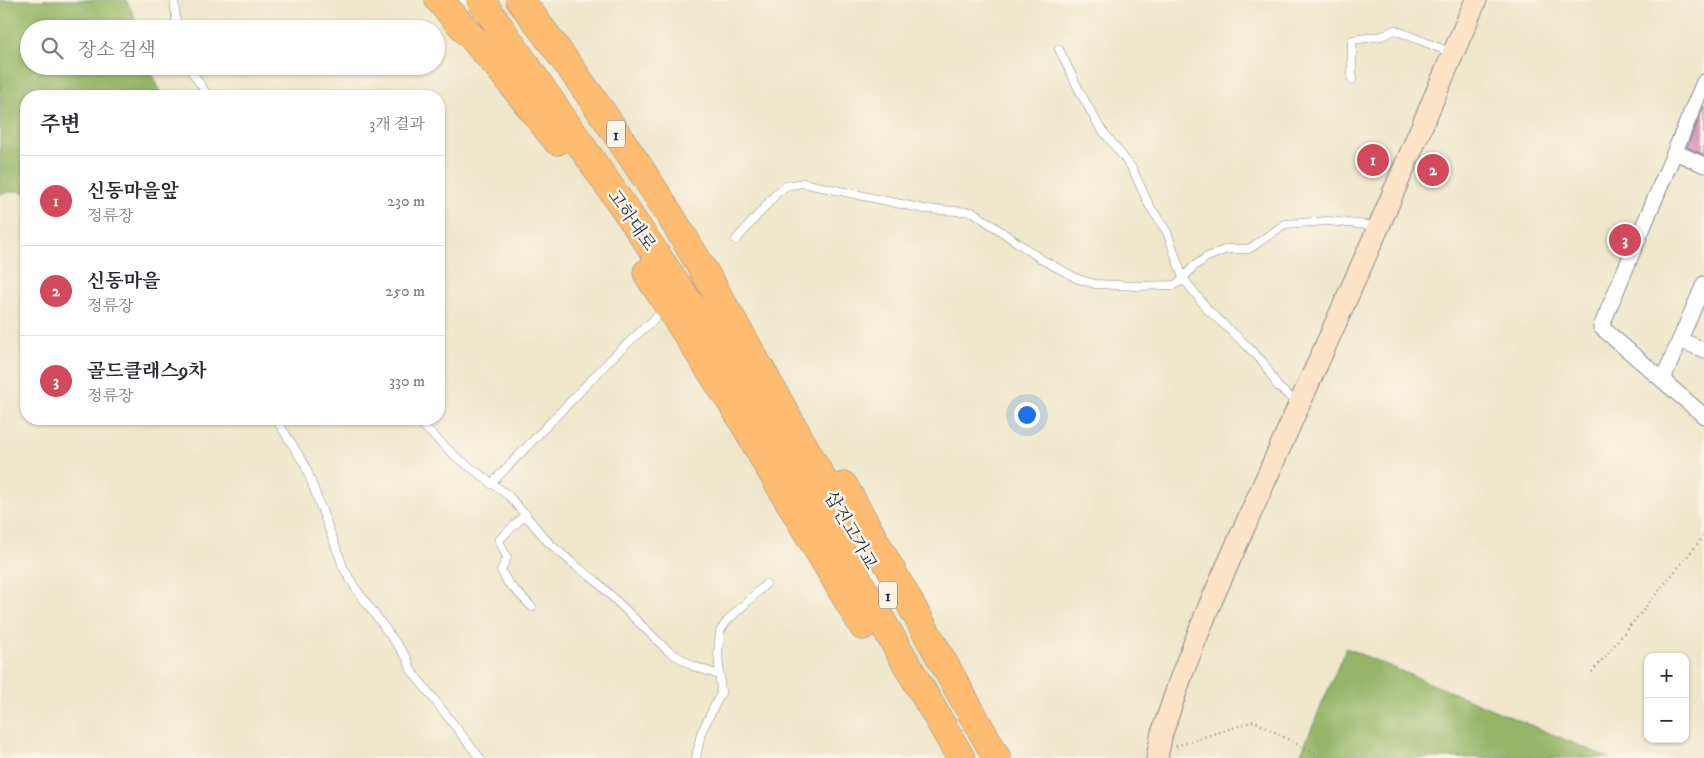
<!DOCTYPE html>
<html lang="ko">
<meta charset="utf-8">
<style>
body{margin:0;font-family:"IM FELL DW Pica","Noto Serif KR",serif;background:#f7f7f7;color:#2b2b33}
.controls{position:absolute;right:15px;bottom:15px;display:grid;overflow:hidden;border-radius:10px;box-shadow:0 1px 4px #0004}
.controls button{width:45px;height:45px;display:grid;place-items:center;padding:0;border:0;border-bottom:1px solid #e1e1e2;background:#fff;color:#2b2b33;font:25px sans-serif}
.you{position:absolute;left:1026px;top:414px;width:18px;height:18px;margin:-12px;border:4px solid #fff;border-radius:50%;background:#1a73e8;box-shadow:0 0 0 8px #1a73e833}
.badge{display:grid;place-items:center;width:32px;height:32px;border-radius:50%;background:#d1495b;color:#fff;font-size:16px;font-weight:700}
.pin{position:absolute;translate:-50% -50%;border:2px solid #fff;box-shadow:0 1px 5px #0006}
.list{margin:0;padding:0;list-style:none}
h2{display:flex;justify-content:space-between;align-items:center;height:65px;margin:0;padding:0 20px;font-size:21px}
h2 small{font-size:16px;font-weight:400;color:#7c7c81}
.list li{display:grid;grid-template-columns:32px 1fr auto;gap:15px;align-items:center;box-sizing:border-box;height:90px;padding:0 20px;border-top:1px solid #e1e1e2}
.list b{display:block;font-size:19px;white-space:nowrap}
.list p{margin:0;font-size:16px;white-space:nowrap;color:#7c7c81}
.list em{font-size:16px;font-style:normal;color:#7c7c81}
.icon{flex:none;width:28px;height:28px;fill:none;stroke:currentColor;stroke-width:2;stroke-linecap:round;stroke-linejoin:round}
.map{position:relative;flex:none;width:1704px;height:758px;overflow:hidden}
.search{position:absolute;background:#fff;box-shadow:0 1px 4px #0004;left:20px;top:20px;width:425px;height:55px;display:flex;align-items:center;gap:12px;box-sizing:border-box;padding:0 18px;border-radius:28px;color:#7c7c81;font-size:19px}
.panel{position:absolute;background:#fff;box-shadow:0 1px 4px #0004;left:20px;top:90px;width:425px;height:335px;border-radius:20px}
.map>svg:first-child{display:block}
.forest{fill:#96b567;stroke:#587262}
.building{fill:#d38bba}
.lines{fill:none;stroke-linecap:round;stroke-linejoin:round}
.lane-casing{stroke:#848b94;stroke-width:9}
.street-casing{stroke:#848b94;stroke-width:17}
.secondary-casing{stroke:#848b94;stroke-width:23}
.highway-casing{stroke:#848b94;stroke-width:29}
.path{stroke:#848b94;stroke-width:2.5;stroke-dasharray:1 4;stroke-linecap:butt}
.lane{stroke:#fff;stroke-width:8}
.street{stroke:#fff;stroke-width:15}
.secondary{stroke:#fee4c6;stroke-width:21}
.highway{stroke:#fdbc70;stroke-width:28}
.labels{text-anchor:middle;stroke-width:5;stroke-linejoin:round;paint-order:stroke}
.shield{fill:#fcf5e5;stroke:#5e6a86;stroke-width:1}
.shield-label{font-size:16px;font-weight:bold;fill:#1b2f5e}
.street-label{font-size:18px;fill:#1b2f5e;stroke:#fcf5e5}
</style>
<div class="map">
<svg width="1704" height="758" viewBox="0 0 1704 758">
<rect width="100%" height="100%" fill="#fcf5e5"/>
<filter id="ink" filterUnits="userSpaceOnUse"><feTurbulence type="fractalNoise" baseFrequency=".02" numOctaves="2"/><feDisplacementMap in="SourceGraphic" scale="10" xChannelSelector="R" yChannelSelector="G"/><feConvolveMatrix kernelMatrix="1 2 1 2 8 2 1 2 1" color-interpolation-filters="sRGB"/></filter>
<filter id="wash" filterUnits="userSpaceOnUse"><feTurbulence type="fractalNoise" baseFrequency=".0096" numOctaves="4" result="noise"/><feDisplacementMap in="SourceGraphic" scale="20" xChannelSelector="R" yChannelSelector="G"/><feGaussianBlur stdDeviation="1.12" result="paint"/><feColorMatrix in="noise" values="0 0 0 0 0 0 0 0 0 0 0 0 0 0 0 0 0 1.4 0 .05"/><feComposite in="paint" operator="in"/></filter>
<g filter="url(#wash)">
<rect width="100%" height="100%" fill="#eee7ca"/>
<path class="forest" d="M0,0H126L134,15L136,29H29V66H148L163,96H26V193L17,191L0,194Z
M1346,648L1609,758H1299Z"/>
<g id="blocks">
<path class="building" d="M1704,106V155L1687,147Z"/>
</g>
</g>
<g filter="url(#ink)">
<use href="#blocks" fill-opacity="0" stroke="#848b94" stroke-width="1"/>
<g class="lines">
<g class="lane-casing">
<path id="lane" d="M174,0L177,29
M1059,49L1080,92L1099,126L1132,168L1149,205L1167,232L1183,278L1209,311L1243,342L1263,362L1278,387L1298,403
M188,66L208,96
M1352,80V40L1382,36L1395,30L1452,53
M736,240L777,193L786,186L803,183L924,209L973,212L1041,259L1078,279L1095,284L1137,286L1174,285L1180,282L1193,267L1207,257L1227,249H1249L1285,224L1328,221L1377,226
M276,419L305,465L344,569L356,589L407,658L411,670L480,758
M416,419L455,456L509,496L549,543L576,566L595,580L667,650L693,666L719,675
M491,484L616,354L663,311
M526,514L499,540L507,558L501,570L508,583L532,607
M696,758L701,733L721,693L718,653L720,631L728,620L766,584"/>
</g>
<g class="street-casing">
<path id="street" d="M1704,82L1601,327L1704,416
M1675,152L1704,165
M1680,340L1704,350
M1663,379L1704,284"/>
</g>
<g class="secondary-casing">
<path id="secondary" d="M1157,758L1162,733L1182,674L1210,604L1379,226L1476,0"/>
</g>
<g class="highway-casing">
<path id="highway" d="M439,0L501,70L557,141
M481,0L715,340L778,442L961,758
M520,0C574,71 626,145 673,220C733,317 787,417 843,516
M647,273L742,419
M737,403L742,419L764,459L863,626
M844,486L997,758"/>
</g>
<path class="path" d="M1592,672L1704,536
M1176,746L1254,721L1323,758"/>
<use href="#lane" class="lane"/>
<use href="#street" class="street"/>
<use href="#secondary" class="secondary"/>
<use href="#highway" class="highway"/>
</g>
</g>
<g class="labels">
<g class="shield">
<rect x="607" y="120.5" width="18" height="27" rx="4"/>
<rect x="879" y="581.5" width="18" height="27" rx="4"/>
</g>
<g class="shield-label">
<text x="616" y="140">1</text>
<text x="888" y="601">1</text>
</g>
<g class="street-label">
<text transform="translate(632 220) rotate(55)" y="6">고하대로</text>
<text transform="translate(851 530) rotate(60)" y="6">삽진고가교</text>
</g>
</g>
</svg>
<div class="controls">
<button>+</button>
<button>−</button>
</div>
<div class="you"></div>
<div class="pin badge" style="left:1373px;top:160px">1</div>
<div class="pin badge" style="left:1433px;top:170px">2</div>
<div class="pin badge" style="left:1625px;top:240px">3</div>
<div class="search"><svg class="icon" aria-label="search" viewBox="0 0 24 24"><circle cx="10" cy="10" r="6"/><path d="M15 15l6 6"/></svg>장소 검색</div>
<section class="panel">
<h2>주변<small>3개 결과</small></h2>
<ul class="list">
<li><span class="badge">1</span><div><b>신동마을앞</b><p>정류장</p></div><em>230 m</em></li>
<li><span class="badge">2</span><div><b>신동마을</b><p>정류장</p></div><em>250 m</em></li>
<li><span class="badge">3</span><div><b>골드클래스9차</b><p>정류장</p></div><em>330 m</em></li>
</ul>
</section>
</div>
